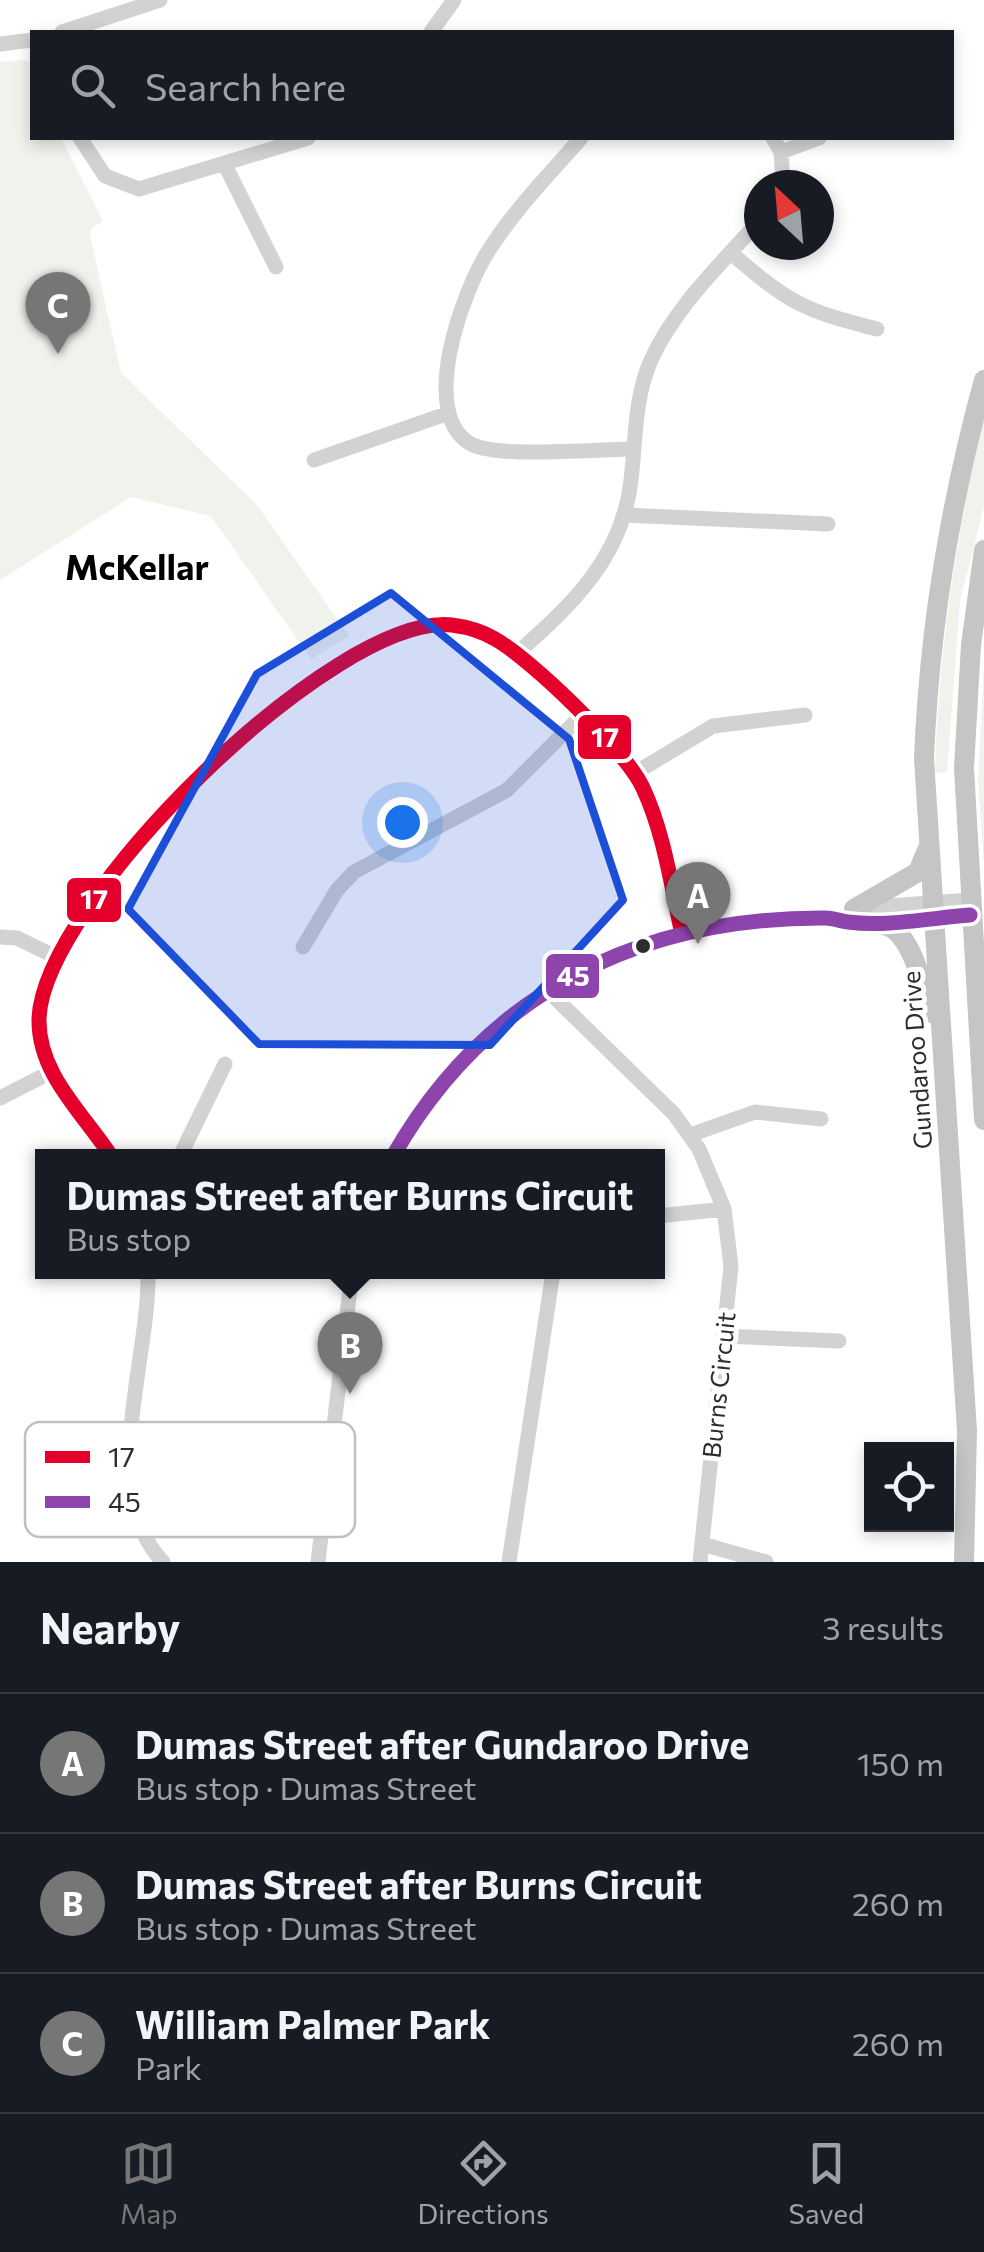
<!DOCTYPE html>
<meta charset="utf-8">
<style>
body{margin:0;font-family:Commissioner,sans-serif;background:#20242c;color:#f1f3f6}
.controls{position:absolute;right:30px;bottom:30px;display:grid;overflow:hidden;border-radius:0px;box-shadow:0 5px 15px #0003}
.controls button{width:90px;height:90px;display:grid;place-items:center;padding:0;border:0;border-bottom:2px solid #363941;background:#171b24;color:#f1f3f6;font:50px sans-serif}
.compass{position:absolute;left:744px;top:170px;width:90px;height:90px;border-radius:50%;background:#171b24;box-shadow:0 5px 15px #0003;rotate:334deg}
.you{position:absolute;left:402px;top:822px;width:35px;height:35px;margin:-25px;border:8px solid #fff;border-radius:50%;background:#1a73e8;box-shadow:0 0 0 15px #1a73e833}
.badge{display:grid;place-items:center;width:65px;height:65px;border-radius:50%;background:#767676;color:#fff;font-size:32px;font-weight:700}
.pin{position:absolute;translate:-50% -82px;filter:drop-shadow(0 2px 5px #0008)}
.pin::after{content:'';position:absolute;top:52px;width:35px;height:30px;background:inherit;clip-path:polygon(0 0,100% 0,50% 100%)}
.popup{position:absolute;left:35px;top:1149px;width:630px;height:130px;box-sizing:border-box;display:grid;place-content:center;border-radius:0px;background:#171b24;filter:drop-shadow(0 2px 8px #0005);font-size:32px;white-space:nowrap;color:#9ea1a6}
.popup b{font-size:38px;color:#f1f3f6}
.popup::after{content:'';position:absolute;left:50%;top:100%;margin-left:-20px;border:20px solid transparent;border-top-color:#171b24}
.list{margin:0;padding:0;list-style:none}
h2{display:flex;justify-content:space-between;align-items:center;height:130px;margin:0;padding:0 40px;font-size:42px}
h2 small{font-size:32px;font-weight:400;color:#9ea1a6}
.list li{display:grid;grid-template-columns:65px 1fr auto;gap:30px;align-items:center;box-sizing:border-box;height:140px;padding:0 40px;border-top:2px solid #363941}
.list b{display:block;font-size:38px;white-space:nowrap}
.list p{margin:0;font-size:32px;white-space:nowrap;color:#9ea1a6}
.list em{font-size:32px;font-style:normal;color:#9ea1a6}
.icon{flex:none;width:55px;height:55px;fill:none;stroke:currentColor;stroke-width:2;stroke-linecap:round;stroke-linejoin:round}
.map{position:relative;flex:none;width:984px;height:1562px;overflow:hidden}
.search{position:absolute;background:#171b24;box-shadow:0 5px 15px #0003;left:30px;right:30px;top:30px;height:110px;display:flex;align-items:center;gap:25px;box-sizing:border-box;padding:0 35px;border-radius:0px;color:#9ea1a6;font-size:38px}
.sheet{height:550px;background:#171b24}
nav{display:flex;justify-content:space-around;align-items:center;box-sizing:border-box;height:140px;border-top:2px solid #363941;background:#171b24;font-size:28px;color:#9ea1a6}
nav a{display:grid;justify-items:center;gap:5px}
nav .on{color:#767676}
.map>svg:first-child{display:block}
.green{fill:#eff3eb}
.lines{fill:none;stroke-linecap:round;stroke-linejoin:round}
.minor{stroke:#d2d2d2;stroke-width:15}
.major{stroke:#c5c5c5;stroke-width:20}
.bus-1-casing{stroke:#fff;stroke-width:22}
.bus-2-casing{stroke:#fff;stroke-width:22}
.bus-1{stroke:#e4002b;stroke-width:15}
.bus-2{stroke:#8e44ad;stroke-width:15}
.marked{fill:#1d4ed8;fill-opacity:0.2;stroke:#1d4ed8;stroke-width:8;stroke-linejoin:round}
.bus-dot{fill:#2d2d2d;stroke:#fff;stroke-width:4}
.labels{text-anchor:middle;stroke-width:10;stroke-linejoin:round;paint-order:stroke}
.street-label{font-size:25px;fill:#2d2d2d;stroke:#fff}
.district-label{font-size:35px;font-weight:bold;fill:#000;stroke:#fff}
.key{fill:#fff;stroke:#c0c0c0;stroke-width:2.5}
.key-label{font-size:28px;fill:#2d2d2d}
.line-badge{stroke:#fff;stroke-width:4}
.badge-label{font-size:28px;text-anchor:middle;font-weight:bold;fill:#fff}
</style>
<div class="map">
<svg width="984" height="1562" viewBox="0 0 984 1562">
<rect width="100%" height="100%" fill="#fff"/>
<path class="green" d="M25,60L32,63V138H61L103,221L91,229L90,236L121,373L257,505L349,636L311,659L211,516L131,497L0,580V62Z
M984,415V506L960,601L947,772L935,773C939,645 956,539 984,415Z
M984,661V866L978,782Z"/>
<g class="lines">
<path class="minor" d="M62,32L160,0
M431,32L454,0
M0,44L32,40
M80,138L105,176L139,189L308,138
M581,138C550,174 515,209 489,250C463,290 416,417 473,445C501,458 598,449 634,449
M773,138L781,152L783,185
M781,152L819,138
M225,165L276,267
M731,253C789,303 802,310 877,329
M314,460L446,414
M624,515L828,524
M516,654C571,606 623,557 631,480C636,439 634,399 651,360C675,307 721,264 759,221
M635,773L713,726L805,715
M862,908L969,900
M0,937L17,938L58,958
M303,947L337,890L354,872L507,790L581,716
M547,990L674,1114L699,1149L724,1209L731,1266L700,1562
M0,1098L51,1072
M690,1135L755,1112L821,1119
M111,1156C83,1113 38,1074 39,1019C42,903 335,612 452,625C467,627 482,631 495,639C531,659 626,751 643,788C664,833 671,885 682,934
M180,1156L225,1064
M393,1156C486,993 639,917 825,918C833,918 840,921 848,922C886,927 931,918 970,915
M658,1216L724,1209
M148,1272C150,1359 97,1493 163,1562
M724,1336L839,1341
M702,1544L766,1562
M318,1562L352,1272
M509,1562L553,1272"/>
<path class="major" d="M984,550L971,645L964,768L984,1120
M854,909L918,872L927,850
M868,921C874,923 886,925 892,928C914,943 924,989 930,1013
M964,1562L967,1431L924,759C929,630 950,504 984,380"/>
<g class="bus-1-casing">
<path id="bus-1" d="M111,1156C83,1113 38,1074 39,1019C42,903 335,612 452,625C467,627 482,631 495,639C531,659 626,751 643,788C664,833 671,885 682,934"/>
</g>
<g class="bus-2-casing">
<path id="bus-2" d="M393,1156C486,993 639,917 825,918C833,918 840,921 848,922C886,927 931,918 970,915"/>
</g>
<use href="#bus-1" class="bus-1"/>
<use href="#bus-2" class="bus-2"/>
</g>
<path class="marked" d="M391,593L569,739L623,900L490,1045L259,1044L128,909L257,674Z"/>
<circle class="bus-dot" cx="643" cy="946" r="9"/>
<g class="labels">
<g class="street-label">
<text transform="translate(917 1060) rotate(-94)" y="9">Gundaroo Drive</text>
<text transform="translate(719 1385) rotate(-84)" y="9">Burns Circuit</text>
</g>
<g class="district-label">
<text x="137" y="580">McKellar</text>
</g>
</g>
<rect x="25" y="1422" width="330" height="115" rx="15" class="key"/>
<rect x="45" y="1451" width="45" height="12" fill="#e4002b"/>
<rect x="45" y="1496" width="45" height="12" fill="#8e44ad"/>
<g class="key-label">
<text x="108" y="1467">17</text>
<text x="108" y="1512">45</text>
</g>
<g class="line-badge">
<rect x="576" y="713" width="57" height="48" rx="10" fill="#e4002b"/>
<rect x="65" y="876" width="58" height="48" rx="10" fill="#e4002b"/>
<rect x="544" y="952" width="57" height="48" rx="10" fill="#8e44ad"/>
</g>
<g class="badge-label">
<text x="605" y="747">17</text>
<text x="94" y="909">17</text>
<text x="573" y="986">45</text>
</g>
</svg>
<div class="controls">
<button><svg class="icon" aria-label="locate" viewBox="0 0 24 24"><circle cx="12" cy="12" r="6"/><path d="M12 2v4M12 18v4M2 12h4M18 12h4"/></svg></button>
</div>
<svg class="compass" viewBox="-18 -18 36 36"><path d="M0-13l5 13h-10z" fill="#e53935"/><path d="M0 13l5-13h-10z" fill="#9ea1a6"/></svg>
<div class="you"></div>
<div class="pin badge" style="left:698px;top:944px">A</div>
<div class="pin badge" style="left:350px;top:1394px">B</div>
<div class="popup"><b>Dumas Street after Burns Circuit</b>Bus stop</div>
<div class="pin badge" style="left:58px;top:354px">C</div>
<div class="search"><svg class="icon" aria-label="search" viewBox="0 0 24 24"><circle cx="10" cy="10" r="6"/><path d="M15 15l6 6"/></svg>Search here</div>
</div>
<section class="sheet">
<h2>Nearby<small>3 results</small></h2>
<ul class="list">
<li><span class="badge">A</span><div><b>Dumas Street after Gundaroo Drive</b><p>Bus stop · Dumas Street</p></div><em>150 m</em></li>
<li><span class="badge">B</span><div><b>Dumas Street after Burns Circuit</b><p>Bus stop · Dumas Street</p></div><em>260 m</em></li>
<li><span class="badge">C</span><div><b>William Palmer Park</b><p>Park</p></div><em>260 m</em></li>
</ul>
</section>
<nav>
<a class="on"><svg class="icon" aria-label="map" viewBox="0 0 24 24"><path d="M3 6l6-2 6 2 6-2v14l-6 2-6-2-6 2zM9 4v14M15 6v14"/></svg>Map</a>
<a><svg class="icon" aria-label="directions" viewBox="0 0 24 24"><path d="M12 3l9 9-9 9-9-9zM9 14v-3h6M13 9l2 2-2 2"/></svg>Directions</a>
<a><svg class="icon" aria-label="saved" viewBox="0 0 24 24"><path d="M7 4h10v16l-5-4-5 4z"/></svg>Saved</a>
</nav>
